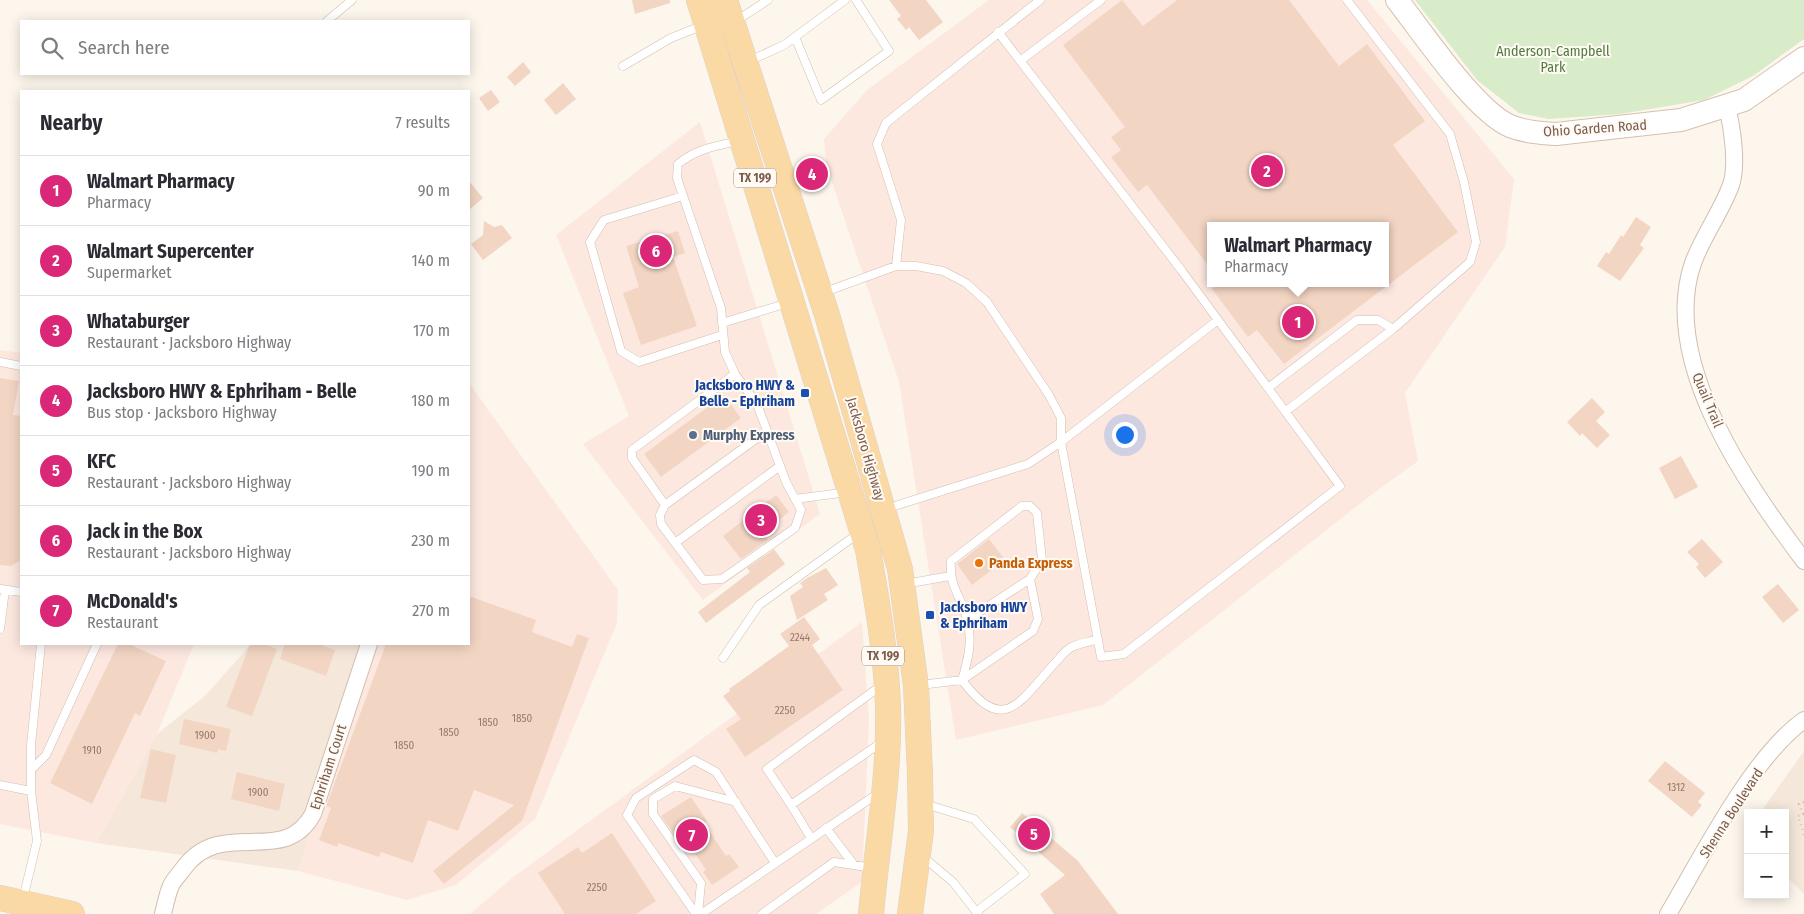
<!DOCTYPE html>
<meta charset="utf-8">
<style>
body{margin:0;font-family:"Fira Sans Condensed",sans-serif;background:#f7f7f7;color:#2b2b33}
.controls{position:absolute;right:15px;bottom:15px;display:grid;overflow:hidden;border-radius:0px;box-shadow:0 2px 12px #0003}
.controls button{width:45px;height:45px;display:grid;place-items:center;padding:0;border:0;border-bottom:1px solid #e1e1e2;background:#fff;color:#2b2b33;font:25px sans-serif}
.you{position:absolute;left:1124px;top:434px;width:18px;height:18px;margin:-12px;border:4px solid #fff;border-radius:50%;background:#1a73e8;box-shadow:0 0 0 8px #1a73e833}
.badge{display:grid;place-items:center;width:32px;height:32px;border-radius:50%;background:#db2777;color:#fff;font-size:16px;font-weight:700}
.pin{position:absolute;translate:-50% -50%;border:2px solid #fff;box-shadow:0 1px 5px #0006}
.popup{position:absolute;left:1207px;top:222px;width:182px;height:65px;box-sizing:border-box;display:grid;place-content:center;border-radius:0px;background:#fff;filter:drop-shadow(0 1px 4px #0005);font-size:16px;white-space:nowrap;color:#7c7c81}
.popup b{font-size:19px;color:#2b2b33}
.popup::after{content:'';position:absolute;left:50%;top:100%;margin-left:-10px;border:10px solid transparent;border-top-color:#fff}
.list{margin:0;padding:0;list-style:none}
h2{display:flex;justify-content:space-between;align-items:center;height:65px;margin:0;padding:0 20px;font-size:21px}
h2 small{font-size:16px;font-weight:400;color:#7c7c81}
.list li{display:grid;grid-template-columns:32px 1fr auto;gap:15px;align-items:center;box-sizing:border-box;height:70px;padding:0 20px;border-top:1px solid #e1e1e2}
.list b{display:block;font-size:19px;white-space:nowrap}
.list p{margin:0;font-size:16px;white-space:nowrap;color:#7c7c81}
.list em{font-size:16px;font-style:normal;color:#7c7c81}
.icon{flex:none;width:28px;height:28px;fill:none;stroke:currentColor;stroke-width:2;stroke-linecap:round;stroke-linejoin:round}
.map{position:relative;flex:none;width:1804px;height:914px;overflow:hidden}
.search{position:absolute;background:#fff;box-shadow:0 2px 12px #0003;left:20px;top:20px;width:450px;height:55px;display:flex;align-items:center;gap:12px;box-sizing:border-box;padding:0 18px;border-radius:0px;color:#7c7c81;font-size:19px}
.panel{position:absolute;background:#fff;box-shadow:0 2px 12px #0003;left:20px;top:90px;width:450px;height:555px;border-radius:0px}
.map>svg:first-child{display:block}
.residential{fill:#f5e8da}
.commercial{fill:#fde8e0;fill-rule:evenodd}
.green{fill:#d8ecc9}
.building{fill:#f3d5c3}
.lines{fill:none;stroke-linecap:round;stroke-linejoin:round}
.lane-casing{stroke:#d1beb0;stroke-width:9}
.street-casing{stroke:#d1beb0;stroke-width:18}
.secondary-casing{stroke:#d6c0b0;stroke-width:24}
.primary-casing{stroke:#dad1cd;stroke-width:26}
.path{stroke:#d9b8a5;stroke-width:2.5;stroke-dasharray:1 4;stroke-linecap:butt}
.lane{stroke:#fff;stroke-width:8}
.street{stroke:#fff;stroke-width:16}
.secondary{stroke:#fff;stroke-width:22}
.primary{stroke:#fbd9a5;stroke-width:25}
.transit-dot{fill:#1a4fb4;stroke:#fffaf3;stroke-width:2}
.service-dot{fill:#5c6f8a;stroke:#fffaf3;stroke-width:2}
.food-dot{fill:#e8710a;stroke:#fffaf3;stroke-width:2}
.labels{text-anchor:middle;stroke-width:4;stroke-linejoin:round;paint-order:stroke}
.number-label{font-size:11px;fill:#987a6a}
.shield{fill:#fffaf3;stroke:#a28b7f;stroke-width:1}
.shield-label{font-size:12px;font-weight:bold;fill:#7a5c4d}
.park-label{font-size:14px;fill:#537a41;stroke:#fffaf3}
.street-label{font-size:14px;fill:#7a5c4d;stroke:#fffaf3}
.transit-label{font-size:14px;font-weight:bold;fill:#164399;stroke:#fffaf3;text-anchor:end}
.service-label{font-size:14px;font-weight:bold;fill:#4e5e75;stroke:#fffaf3;text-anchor:start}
.food-label{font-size:14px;font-weight:bold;fill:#c56008;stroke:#fffaf3;text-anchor:start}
</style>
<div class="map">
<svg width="1804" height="914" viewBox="0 0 1804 914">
<rect width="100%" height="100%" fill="#fdf6ec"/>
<path class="residential" d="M251,644H373L298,871L96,843L157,734L206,695Z
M1804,751V894L1785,875V813H1760Z"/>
<path class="commercial" d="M989,0H1367L1514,179L1505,247L1405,393L1418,461L1375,492L1103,705L956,740L899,382L826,164L824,139L867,90ZM1210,226H1386V283H1210Z
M700,122L820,514L703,600L583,444L629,416L556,235Z
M0,350L21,353V644H194L157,734L96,843L0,824Z
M469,383L618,590L617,623L535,819L456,885L407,900L298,871L373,644H469Z
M862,622L869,721L862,882L816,914H470L512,878Z"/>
<path class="green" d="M1415,0H1804V39L1753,76L1704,100L1620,114L1549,119L1519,113L1477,80Z"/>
<path class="building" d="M632,0H670V3L635,14Z
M889,0H926L943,22L919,40L909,27L906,30L897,19L901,16Z
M1122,0L1143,26L1177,0H1289L1339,66L1367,44L1425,121L1393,145L1458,232L1284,364L1257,330L1248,337L1212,289L1220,283H1386V226H1210V268L1147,185L1138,192L1111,157L1121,150L1111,137L1125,127L1063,45Z
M523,62L531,72L515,86L507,77Z
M563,83L576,99L556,115L544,100Z
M491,90L500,102L488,111L479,98Z
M469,181L483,198L469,210Z
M1636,217L1651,227L1640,245L1644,248L1620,281L1597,266L1606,252L1609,254L1621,235L1623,237Z
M484,221L494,227L502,225L512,238L483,260L471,244L483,235Z
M678,231L685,253L673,257L697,326L641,345L623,293L639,287L626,246Z
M0,378L19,381L13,415L21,416V560L11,566L0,565Z
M724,395L741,418L661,477L644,454Z
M1592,398L1605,412L1596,421L1610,435L1597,448L1582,433L1580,436L1567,422Z
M1681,456L1698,487L1675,499L1659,468Z
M776,495L789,512L768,528L772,534L766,538L768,540L741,559L723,536Z
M989,539L1005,560L972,585L957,564Z
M1702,539L1723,562L1705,578L1696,567L1699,564L1687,552Z
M774,549L785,564L706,623L698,612L750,572L747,568Z
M826,568L838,585L824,594L828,600L797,620L790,596L803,587L800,583L807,578Z
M1778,584L1799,610L1783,623L1762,597Z
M469,596L536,620L532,632L572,647L577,634L589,638L522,821L444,884L433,871L514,805L474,790L458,831L428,820L413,863L381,852L379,857L338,843L337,847L319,840L331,808L326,806L386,644H469Z
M804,617L820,639L812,645L843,690L745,757L726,729L741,719L723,696L730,691L729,689L789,646L780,634Z
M118,644H129L166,661L140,716L135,713L92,804L50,783Z
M250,644H264L277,649L252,716L226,707Z
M285,644H318L335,650L326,676L280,659Z
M184,719L231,729L226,751L218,749L217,753L179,744Z
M151,749L176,755L166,803L140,798Z
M1665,761L1705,793L1698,802L1702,805L1692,817L1648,781Z
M237,772L285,784L279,811L231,799Z
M691,797L707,821L704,823L726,856L729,854L739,867L712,885L703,872L706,870L690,846L685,850L661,816Z
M1022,813L1078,861L1118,914H1054L1040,894L1065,875L1010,827Z
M612,833L656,901L636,914H565L538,873L578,847L582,853Z"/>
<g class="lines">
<g class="lane-casing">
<path id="lane" d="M327,21L352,0
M736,21L768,0
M795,37L821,100L889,51L856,0
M749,61L784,45L845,0
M1020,61L1101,0
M623,66L671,38L704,25
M683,196L604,220L590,242L621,351L639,362L722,335
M896,266L901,220L877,144L886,123L1040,0
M822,293L896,266H916L943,271L966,283L987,302L1049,395L1061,418V442L1101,657L1124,654L1340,486L1182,271L998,32
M722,323L788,303
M0,362L21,366
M735,374L632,450V458L665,505L660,515L661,524L703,580L722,579L795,528L801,510L786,482L757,404L735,374L725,352L721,308L677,178L678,164C696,149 716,146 739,141
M1268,388L1357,320H1378L1393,329
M1286,411L1393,329L1470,262L1476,242L1464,182L1450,134L1347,0
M795,499L848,492
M665,505L767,431
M885,509L1028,464L1061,442L1218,320
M675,543L780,466
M905,584L950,576
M1,589L21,592
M967,620L1030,579
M0,629L5,590
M723,658L759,605L859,533
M962,680C1004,737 1020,701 1055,663C1060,658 1065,650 1072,647C1079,643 1090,642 1098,639
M920,685L962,680L1033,631L1038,619L1030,579L1042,560L1037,513L1030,506H1022L951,561C949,587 961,596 967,619C973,640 968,660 962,680
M882,742L791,805L767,769L882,685
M31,770L46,755L97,644
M0,785L31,791
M925,804L974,819L1025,874L976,912
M791,805L811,838
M826,828L854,865
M922,856L953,882L978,914
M23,899L37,841L31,791V745L41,644
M696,914L627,815L636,798L694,760L716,772L775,863
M698,914L701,883L653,814V799L675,786L736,802
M701,914L880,792
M762,914L834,862L873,868"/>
</g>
<g class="street-casing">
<path id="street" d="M1727,106C1732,127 1738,164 1731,185C1721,212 1703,236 1693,263C1659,362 1748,486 1804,561
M163,914C165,905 167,896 170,888C172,881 179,875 183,869C222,815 283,869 313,814L369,644
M1668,914C1702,857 1751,758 1804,720"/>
</g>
<g class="secondary-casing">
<path id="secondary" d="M1397,0C1423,33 1474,110 1510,126C1525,132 1541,133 1556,134L1681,120L1744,100L1804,58"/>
</g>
<g class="primary-casing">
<path id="primary" d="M699,0L868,550C877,601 886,653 888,705C890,774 877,845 871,914
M725,0L827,315L900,569L916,686L920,774L921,831L910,914
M0,898L72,914"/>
</g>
<path class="path" d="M1803,814L1799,804L1804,802
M1804,814L1798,816L1804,835"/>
<use href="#lane" class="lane"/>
<use href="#street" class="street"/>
<use href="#secondary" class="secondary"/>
<use href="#primary" class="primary"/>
</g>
<g class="transit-dot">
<rect x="800" y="388" width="10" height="10" rx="2.5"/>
<rect x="925" y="610" width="10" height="10" rx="2.5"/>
</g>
<circle class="service-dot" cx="693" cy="435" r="5"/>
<circle class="food-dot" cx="979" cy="563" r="5"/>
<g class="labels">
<g class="number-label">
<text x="800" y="641">2244</text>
<text x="785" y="714">2250</text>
<text x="522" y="722">1850</text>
<text x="488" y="726">1850</text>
<text x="449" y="736">1850</text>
<text x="205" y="739">1900</text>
<text x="404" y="749">1850</text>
<text x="92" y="754">1910</text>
<text x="1676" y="791">1312</text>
<text x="258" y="796">1900</text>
<text x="597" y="891">2250</text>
</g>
<g class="shield">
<rect x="734" y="168.5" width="42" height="19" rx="4"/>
<rect x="862" y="646.5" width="42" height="19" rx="4"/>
</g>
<g class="shield-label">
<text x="755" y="182">TX 199</text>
<text x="883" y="660">TX 199</text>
</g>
<g class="park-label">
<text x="1553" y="56">Anderson-Campbell<tspan x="1553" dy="16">Park</tspan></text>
</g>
<g class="street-label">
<text transform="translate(1595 128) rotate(-4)" y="5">Ohio Garden Road</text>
<text transform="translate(1708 400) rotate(67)" y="5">Quail Trail</text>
<text transform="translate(866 449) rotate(74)" y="5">Jacksboro Highway</text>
<text transform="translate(328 767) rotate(-72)" y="5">Ephriham Court</text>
<text transform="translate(1731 813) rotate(-57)" y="5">Shenna Boulevard</text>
</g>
<g class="transit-label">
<text x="795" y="390">Jacksboro HWY &amp;<tspan x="795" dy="16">Belle - Ephriham</tspan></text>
<text x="940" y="612" text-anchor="start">Jacksboro HWY<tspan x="940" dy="16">&amp; Ephriham</tspan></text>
</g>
<g class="service-label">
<text x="703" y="440">Murphy Express</text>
</g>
<g class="food-label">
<text x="989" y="568">Panda Express</text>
</g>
</g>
</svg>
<div class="controls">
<button>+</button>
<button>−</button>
</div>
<div class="you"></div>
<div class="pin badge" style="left:1298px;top:322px">1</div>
<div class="popup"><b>Walmart Pharmacy</b>Pharmacy</div>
<div class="pin badge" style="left:1267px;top:171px">2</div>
<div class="pin badge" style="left:761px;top:520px">3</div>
<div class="pin badge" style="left:812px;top:174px">4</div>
<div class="pin badge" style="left:1034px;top:834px">5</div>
<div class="pin badge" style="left:656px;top:251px">6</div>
<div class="pin badge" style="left:692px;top:835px">7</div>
<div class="search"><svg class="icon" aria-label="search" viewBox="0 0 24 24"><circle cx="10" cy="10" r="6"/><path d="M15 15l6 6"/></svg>Search here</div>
<section class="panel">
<h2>Nearby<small>7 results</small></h2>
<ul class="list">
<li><span class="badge">1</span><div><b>Walmart Pharmacy</b><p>Pharmacy</p></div><em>90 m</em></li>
<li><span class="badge">2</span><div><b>Walmart Supercenter</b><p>Supermarket</p></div><em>140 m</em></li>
<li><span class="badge">3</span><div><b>Whataburger</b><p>Restaurant · Jacksboro Highway</p></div><em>170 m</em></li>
<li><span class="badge">4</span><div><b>Jacksboro HWY &amp; Ephriham - Belle</b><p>Bus stop · Jacksboro Highway</p></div><em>180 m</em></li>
<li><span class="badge">5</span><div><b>KFC</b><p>Restaurant · Jacksboro Highway</p></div><em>190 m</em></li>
<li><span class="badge">6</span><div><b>Jack in the Box</b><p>Restaurant · Jacksboro Highway</p></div><em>230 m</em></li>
<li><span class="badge">7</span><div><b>McDonald's</b><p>Restaurant</p></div><em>270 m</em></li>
</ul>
</section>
</div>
